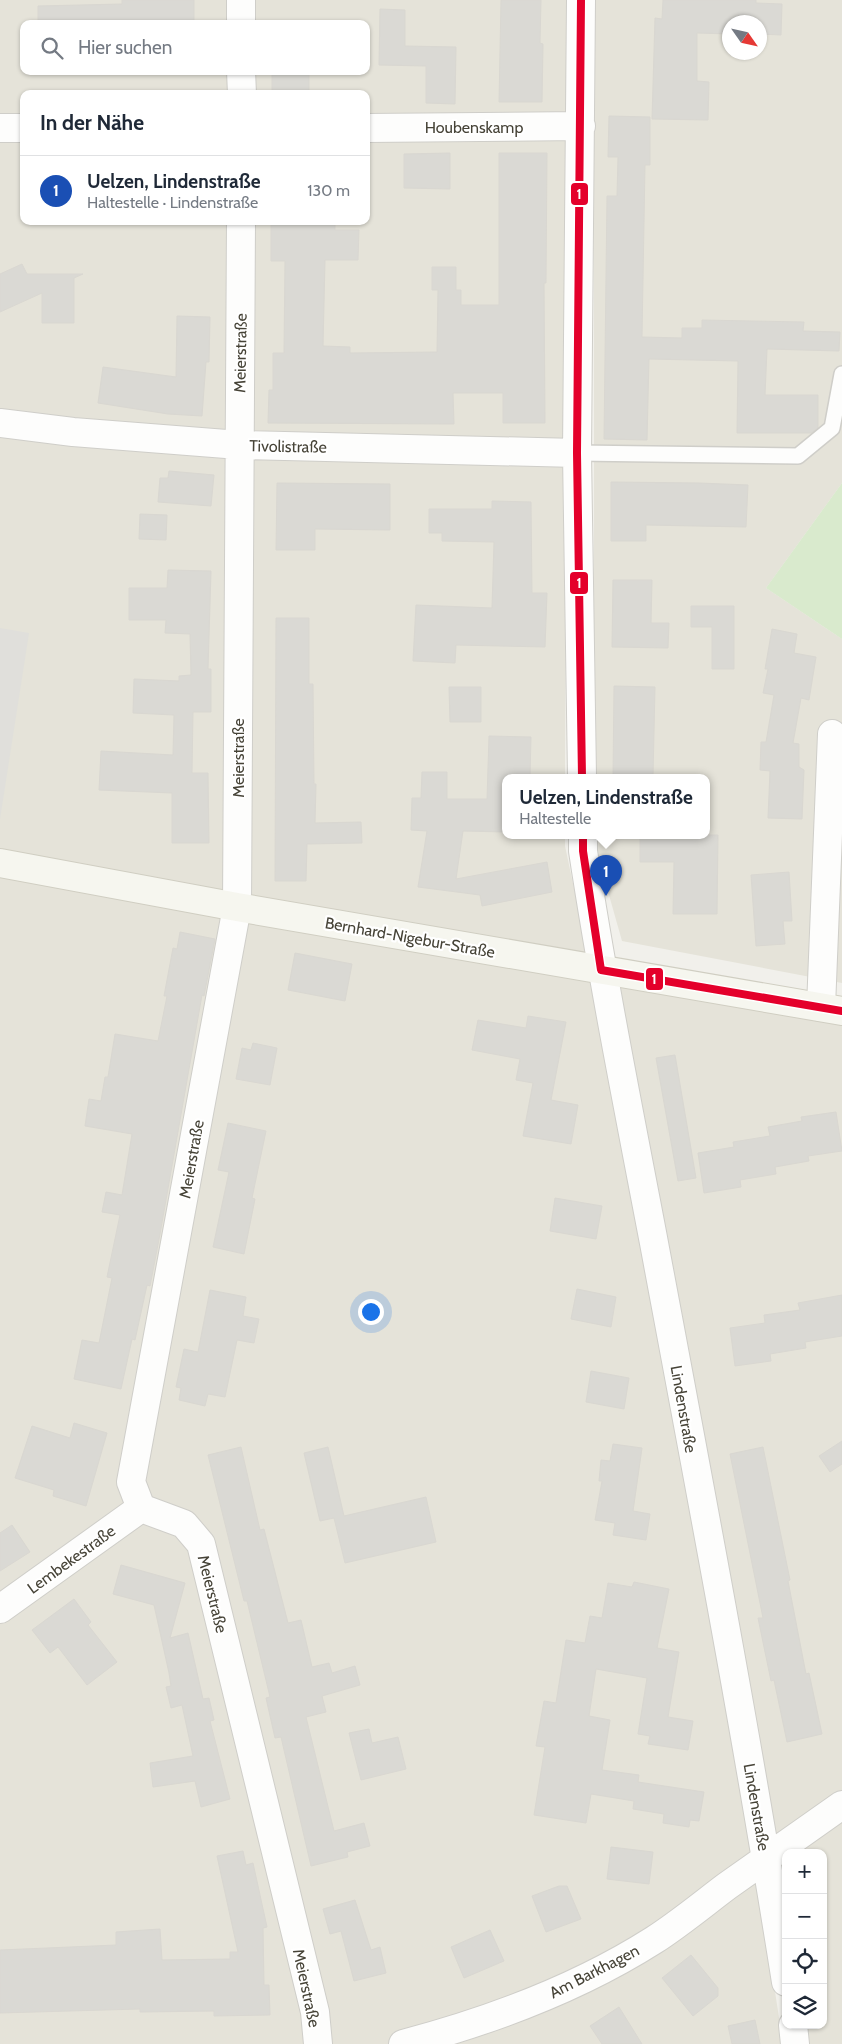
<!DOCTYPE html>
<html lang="de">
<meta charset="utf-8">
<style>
body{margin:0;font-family:Cabin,sans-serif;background:#f6f6f7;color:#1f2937}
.controls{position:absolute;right:15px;bottom:15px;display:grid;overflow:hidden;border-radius:10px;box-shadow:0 1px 4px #0004}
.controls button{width:45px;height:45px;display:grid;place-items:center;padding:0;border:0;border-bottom:1px solid #e0e1e3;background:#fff;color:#1f2937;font:25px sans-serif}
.compass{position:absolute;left:722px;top:15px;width:45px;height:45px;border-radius:50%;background:#fff;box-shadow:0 1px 4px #0004;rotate:124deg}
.you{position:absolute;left:370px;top:1311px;width:18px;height:18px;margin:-12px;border:4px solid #fff;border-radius:50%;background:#1a73e8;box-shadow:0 0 0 8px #1a73e833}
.badge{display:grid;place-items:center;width:32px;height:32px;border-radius:50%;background:#828076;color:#fff;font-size:16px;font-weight:700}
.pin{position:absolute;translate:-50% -41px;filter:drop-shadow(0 1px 2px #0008)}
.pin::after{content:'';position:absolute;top:26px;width:18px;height:15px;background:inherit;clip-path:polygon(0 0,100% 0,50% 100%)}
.popup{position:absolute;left:502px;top:774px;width:208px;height:65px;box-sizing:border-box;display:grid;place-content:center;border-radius:10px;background:#fff;filter:drop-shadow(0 1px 4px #0005);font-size:16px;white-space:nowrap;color:#747a83}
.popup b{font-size:19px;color:#1f2937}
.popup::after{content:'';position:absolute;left:50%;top:100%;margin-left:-10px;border:10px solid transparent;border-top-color:#fff}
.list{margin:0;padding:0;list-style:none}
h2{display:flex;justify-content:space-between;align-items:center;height:65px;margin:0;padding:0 20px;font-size:21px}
h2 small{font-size:16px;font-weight:400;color:#747a83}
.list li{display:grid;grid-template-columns:32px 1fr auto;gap:15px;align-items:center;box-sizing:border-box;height:70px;padding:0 20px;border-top:1px solid #e0e1e3}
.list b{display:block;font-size:19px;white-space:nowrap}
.list p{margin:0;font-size:16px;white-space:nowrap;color:#747a83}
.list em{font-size:16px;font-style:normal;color:#747a83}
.icon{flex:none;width:28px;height:28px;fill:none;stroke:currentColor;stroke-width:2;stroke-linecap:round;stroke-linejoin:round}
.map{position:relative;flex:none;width:842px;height:2044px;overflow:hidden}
.search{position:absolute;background:#fff;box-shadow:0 1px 4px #0004;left:20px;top:20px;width:350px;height:55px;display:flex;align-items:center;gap:12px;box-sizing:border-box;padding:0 18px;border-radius:10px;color:#747a83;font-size:19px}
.panel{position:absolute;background:#fff;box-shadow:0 1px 4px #0004;left:20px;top:90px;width:350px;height:135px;border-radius:10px}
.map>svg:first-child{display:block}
.residential{fill:#e5e3d9;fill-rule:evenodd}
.green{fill:#d9eacd}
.parking{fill:#e0dfdb}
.building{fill:#dad9d4;stroke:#d9d7d1}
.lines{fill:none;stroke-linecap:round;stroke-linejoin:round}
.lane-casing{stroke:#cfcec9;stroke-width:18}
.street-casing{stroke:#cfcec9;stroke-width:30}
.secondary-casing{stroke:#d0cec2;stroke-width:30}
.lane{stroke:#fdfdfc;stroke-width:15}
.street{stroke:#fdfdfc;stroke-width:28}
.secondary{stroke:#f6f6ef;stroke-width:28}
.bus-1-casing{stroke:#fff;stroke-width:11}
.bus-1{stroke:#e4002b;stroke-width:8}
.labels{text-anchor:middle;stroke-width:4.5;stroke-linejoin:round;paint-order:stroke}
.street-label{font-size:16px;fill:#464337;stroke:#fff}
.line-badge{stroke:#fff;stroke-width:2}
.badge-label{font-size:14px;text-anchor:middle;font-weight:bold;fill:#fff}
</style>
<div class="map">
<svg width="842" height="2044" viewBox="0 0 842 2044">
<rect width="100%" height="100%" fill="#f1f0eb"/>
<path class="residential" d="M0,0H569L565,777H506V835H565V846L593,978L842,1023V1791L754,1853L783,2044H0ZM24,24H366V71H24ZM24,94H366V221H24Z
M594,0H842V483L766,588L842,639V983L622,941L594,842V835H706V777H594ZM730,22H760V52H730Z
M842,1821V2044H810L807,2025H823V1853H796Z"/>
<path class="green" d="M842,483V639L766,588Z"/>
<path class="parking" d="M0,628L29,633L0,819Z"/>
<path class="building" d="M122,0H194V24H38V6L122,4Z
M501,0H541L540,43L543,44L542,102H499Z
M663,0H756V3L782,4L781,35L760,34V22H730V34L697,33V81L709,82L708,120L652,119L655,18L662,19Z
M380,9L405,10V46L456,47L455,104L426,103V66L379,65Z
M272,71H309V94H272Z
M609,116L650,117V165H645L642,337L682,338V328H702V320L804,322L803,331L840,332L839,351L767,349L765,395H818V428L811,433H737L738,361L649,359L647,440L604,439L607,196H617L618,157H608Z
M450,153V189L404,188V154Z
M499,153H547L546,283H544L545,423H503V393H453L454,424L268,423L269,390H273V353H284L285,261H271V221H335V230H359L358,260H325L323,346L350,347V353L437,352L438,290H432V267H456V290H461V305H499Z
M22,264L27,274H83L74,278V323H42V293L0,312V274Z
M177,316L210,317L209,362H206L202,416L168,414L98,403L103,367L176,377Z
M169,471L214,475L211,506L158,502L160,478H168Z
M611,482L699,483L748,485L746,527L646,525V541H611Z
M277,483L390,484V530L315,529V550H276Z
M492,501L531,502L532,593H547L545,647L456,645L455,663L413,661L416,605L492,608L494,542L442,541V533H429V509H492Z
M140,514L167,515L166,540L139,539Z
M168,570L211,571L208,669H211V712H193L192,773H208L209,843H172V793L99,790L101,751L173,755L174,715L133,713L134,679L179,681V676L191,675L190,634L165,633L166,620H129V588H167Z
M613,580H652L651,623H669L668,648L612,647Z
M691,606H734V669H712V627H691Z
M276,618H309V684H313L314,784H316L315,823L361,822L362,843L307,844L306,881H275Z
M772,629L797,634L794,653L816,657L809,700L801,698L793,743L799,744V767L804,770L802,819L768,818L770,771L760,770L761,742H766L774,695L763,693L768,669H765Z
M614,686L655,687L653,777H613Z
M449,687H481V722H450Z
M489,736L531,737L530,777H506V832L463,831L456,879L547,862L552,892L482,906L480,895L418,887L427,831L411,830L412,798H421L422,772H447V799H487Z
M640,835H718L717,914H673L674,862H640Z
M789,872L792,921H783L785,944L756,946L751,875Z
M180,932L215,939L204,996L202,995L160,1234L150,1286L147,1285L135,1340L132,1339L121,1389L74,1379L82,1340L99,1343L112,1278L107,1277L120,1215L102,1212L106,1192L122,1195L132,1134L85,1126L89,1099L101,1101L105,1077H108L115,1034L158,1041L167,996H164L173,948L177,949Z
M295,953L352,964L345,1001L288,990Z
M528,1016L566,1022L551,1100L578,1105L571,1144L523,1136L533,1083L516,1080L520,1059L472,1050L478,1020L526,1028Z
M253,1043L277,1048L270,1085L236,1079L242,1048L251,1050Z
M675,1055L696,1178L678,1181L656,1058Z
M836,1112L842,1151L808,1156L809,1161L775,1167L776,1174L740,1180L741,1187L704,1193L698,1153L734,1147L733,1142L770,1136L768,1127L802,1121L801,1117Z
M228,1123L266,1131L252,1198L255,1199L244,1254L213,1247L229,1172L218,1170Z
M555,1198L602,1206L596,1239L550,1231Z
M577,1289L616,1297L611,1327L571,1319Z
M210,1290L246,1297L243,1316L259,1319L254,1343L237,1340L225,1397L208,1394L205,1406L179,1400L181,1388L176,1387L184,1349L198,1352Z
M842,1295V1336L805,1342L806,1348L770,1354L771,1361L735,1366L730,1328L765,1323L764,1315L800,1310L798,1303Z
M591,1371L629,1378L624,1409L586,1402Z
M74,1423L107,1433L86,1506L53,1496L54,1490L15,1478L32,1426L70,1438Z
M842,1441V1464L830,1472L819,1456Z
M613,1444L642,1448L633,1511L650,1514L646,1540L613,1535L615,1523L595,1520L602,1481H599L601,1460L610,1461Z
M241,1447L260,1530L264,1529L288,1623L301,1620L312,1667L329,1663L332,1673L355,1666L360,1685L322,1696L326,1712L306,1717L334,1831L364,1823L370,1846L347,1852L348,1857L311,1866L281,1737L275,1738L266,1698L270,1697L247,1601H244L208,1455Z
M328,1447L344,1516L426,1497L436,1542L345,1563L334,1518L320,1521L304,1453Z
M763,1447L790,1580L788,1581L806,1674L809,1673L822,1734L787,1742L774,1680L771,1681L758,1618H763L730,1454Z
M12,1525L30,1552L0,1571V1533Z
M121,1565L185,1583L170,1638L188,1633L203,1699L209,1698L214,1720L210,1721L230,1799L201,1807L195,1781L153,1787L150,1763L193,1756L182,1705L171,1708L166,1687L171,1686L169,1673L154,1605L113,1594Z
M634,1582L669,1589L657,1648L679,1652L668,1717L693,1721L688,1750L648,1744L650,1736L638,1734L647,1678L596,1669L589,1716L610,1720L602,1770L639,1775L638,1782L704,1792L699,1821L690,1820L689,1827L663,1823L664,1814L633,1809L634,1801L591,1794L586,1823L534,1815L545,1747L536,1746L544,1701L556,1703L566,1640L585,1643L590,1616L602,1618L608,1583L632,1587Z
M74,1599L91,1622L88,1625L117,1662L87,1685L58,1647L50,1653L32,1630Z
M369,1729L372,1743L398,1737L406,1769L361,1780L349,1733Z
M611,1847L653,1852L649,1884L607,1879Z
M243,1851L246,1865L253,1863L267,1927L263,1928L264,1985H269L270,2015L214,2016V2011L140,2012V2009L0,2013V1950L116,1945V1932L160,1929L162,1960L230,1959V1952H238L217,1856Z
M559,1886H567L581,1919L546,1932L532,1896Z
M355,1900L371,1950L380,1947L386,1973L354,1981L341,1931L330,1934L323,1909Z
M490,1930L504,1961L464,1978L451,1947Z
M691,1955L718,1988V1996L693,2016L662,1978Z
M619,2007L642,2044H602L590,2026Z
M755,2020L760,2044H732L728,2026Z"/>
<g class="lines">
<g class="lane-casing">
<path id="lane" d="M577,453L798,456L832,428L842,374"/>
</g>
<g class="street-casing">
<path id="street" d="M241,0V24
M581,0L577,453L582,777
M241,71L242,94
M0,128H24
M366,128L581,126
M241,221L237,907L131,1482L141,1508L184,1524L201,1544L315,2012L318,2044
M0,423L73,432L239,445L577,453
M583,835V851C603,982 629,1112 654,1243C700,1489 747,1735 786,1982
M821,1007L832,734
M0,1609L141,1508
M793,2025L795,2044
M403,2044C490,2021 577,1989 654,1940C679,1924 703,1904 727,1886C765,1859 804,1832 842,1805"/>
</g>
<g class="secondary-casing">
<path id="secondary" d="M0,863L237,907L842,1011"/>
</g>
<use href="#lane" class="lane"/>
<use href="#street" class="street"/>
<use href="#secondary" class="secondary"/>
<g class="bus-1-casing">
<path id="bus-1" d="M581,0L577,453L582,777
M583,835V851L601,970L842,1011"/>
</g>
<use href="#bus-1" class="bus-1"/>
</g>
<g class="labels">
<g class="street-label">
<text x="474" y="133">Houbenskamp</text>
<text transform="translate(240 353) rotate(-89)" y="6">Meierstraße</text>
<text transform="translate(288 446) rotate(1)" y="6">Tivolistraße</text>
<text transform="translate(238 758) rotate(-90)" y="6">Meierstraße</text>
<text transform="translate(410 937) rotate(10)" y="6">Bernhard-Nigebur-Straße</text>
<text transform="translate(191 1159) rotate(-80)" y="6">Meierstraße</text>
<text transform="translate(684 1409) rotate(80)" y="6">Lindenstraße</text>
<text transform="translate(71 1559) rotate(-36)" y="6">Lembekestraße</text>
<text transform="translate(213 1594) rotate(76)" y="6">Meierstraße</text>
<text transform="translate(757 1807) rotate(80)" y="6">Lindenstraße</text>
<text transform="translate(594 1971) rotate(-27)" y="6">Am Barkhagen</text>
<text transform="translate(307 1988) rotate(78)" y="6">Meierstraße</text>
</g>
</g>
<g class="line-badge">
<rect x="570" y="182" width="19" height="24" rx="5" fill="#e4002b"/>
<rect x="569" y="571" width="20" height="24" rx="5" fill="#e4002b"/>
<rect x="645" y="967" width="19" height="24" rx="5" fill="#e4002b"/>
</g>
<g class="badge-label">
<text x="579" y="199">1</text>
<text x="579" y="588">1</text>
<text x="654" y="984">1</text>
</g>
</svg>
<div class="controls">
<button>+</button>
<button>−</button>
<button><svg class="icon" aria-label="locate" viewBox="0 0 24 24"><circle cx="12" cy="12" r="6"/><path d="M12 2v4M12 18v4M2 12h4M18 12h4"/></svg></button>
<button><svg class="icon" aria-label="layers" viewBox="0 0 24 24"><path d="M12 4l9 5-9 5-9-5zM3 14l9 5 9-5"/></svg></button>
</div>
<svg class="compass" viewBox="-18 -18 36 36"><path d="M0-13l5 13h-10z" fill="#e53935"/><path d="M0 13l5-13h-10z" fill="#747a83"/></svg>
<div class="you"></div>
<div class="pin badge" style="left:606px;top:896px;background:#1a4fb4">1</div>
<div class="popup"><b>Uelzen, Lindenstraße</b>Haltestelle</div>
<div class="search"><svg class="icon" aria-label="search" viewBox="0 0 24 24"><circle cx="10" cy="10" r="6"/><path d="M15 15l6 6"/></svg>Hier suchen</div>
<section class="panel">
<h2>In der Nähe<small></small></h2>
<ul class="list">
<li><span class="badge" style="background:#1a4fb4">1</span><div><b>Uelzen, Lindenstraße</b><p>Haltestelle · Lindenstraße</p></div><em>130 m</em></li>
</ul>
</section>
</div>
